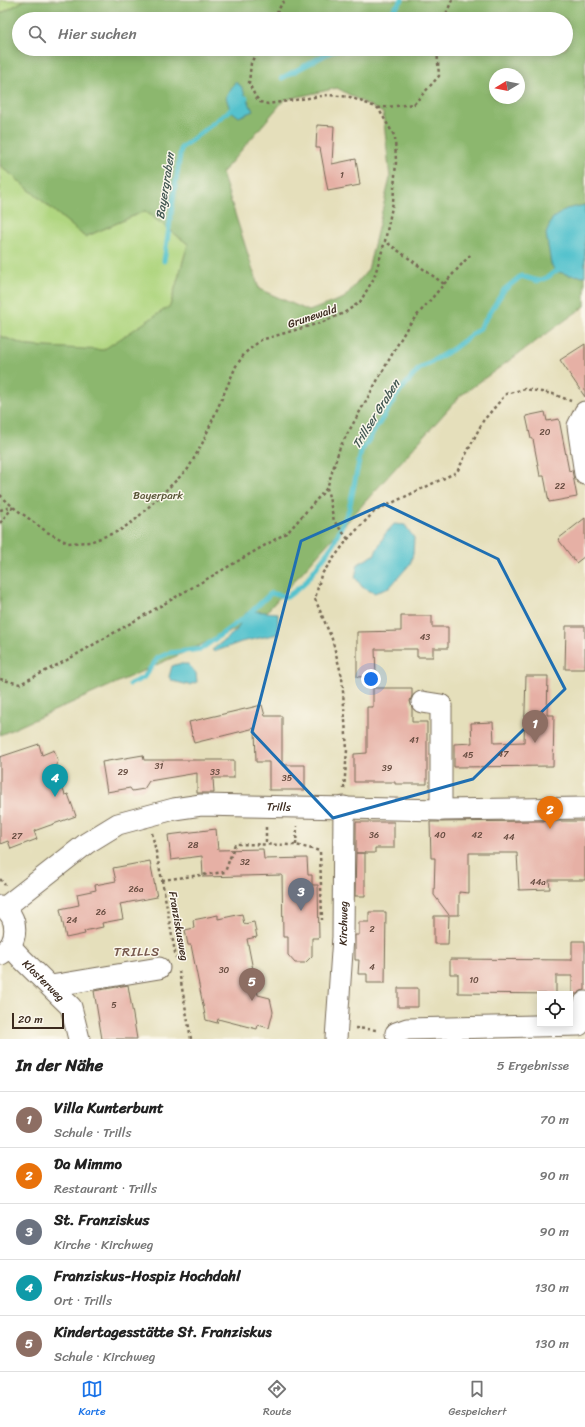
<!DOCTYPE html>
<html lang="de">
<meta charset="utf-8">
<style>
body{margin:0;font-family:Sriracha,sans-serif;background:#f6f6f6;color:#222}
.controls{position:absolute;right:12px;bottom:12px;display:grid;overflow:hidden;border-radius:0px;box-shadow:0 2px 10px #0003}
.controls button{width:36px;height:36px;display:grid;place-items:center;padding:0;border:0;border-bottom:1px solid #e0e0e0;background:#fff;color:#222;font:20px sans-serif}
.compass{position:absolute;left:489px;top:68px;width:36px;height:36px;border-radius:50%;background:#fff;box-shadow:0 2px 10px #0003;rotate:260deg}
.scale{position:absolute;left:12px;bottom:10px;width:52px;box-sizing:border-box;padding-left:4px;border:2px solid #3b2a1e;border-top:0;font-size:11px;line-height:14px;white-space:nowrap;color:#3b2a1e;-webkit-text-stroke:3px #fbf7ec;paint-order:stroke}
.you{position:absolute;left:371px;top:679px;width:14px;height:14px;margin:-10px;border:3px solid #fff;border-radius:50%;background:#1a73e8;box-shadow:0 0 0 6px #1a73e833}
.badge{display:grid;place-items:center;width:26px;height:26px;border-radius:50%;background:#1a73e8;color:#fff;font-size:13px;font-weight:700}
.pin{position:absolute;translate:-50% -33px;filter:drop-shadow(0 1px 2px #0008)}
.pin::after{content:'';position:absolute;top:21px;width:14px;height:12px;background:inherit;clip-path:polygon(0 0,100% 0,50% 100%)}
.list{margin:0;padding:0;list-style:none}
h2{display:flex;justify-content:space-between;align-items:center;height:52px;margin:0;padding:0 16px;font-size:17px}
h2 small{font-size:13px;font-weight:400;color:#767676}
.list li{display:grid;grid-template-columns:26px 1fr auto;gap:12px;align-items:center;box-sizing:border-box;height:56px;padding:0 16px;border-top:1px solid #e0e0e0}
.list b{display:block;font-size:15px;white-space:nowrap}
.list p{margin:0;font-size:13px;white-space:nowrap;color:#767676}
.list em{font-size:13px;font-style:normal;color:#767676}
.icon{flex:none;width:22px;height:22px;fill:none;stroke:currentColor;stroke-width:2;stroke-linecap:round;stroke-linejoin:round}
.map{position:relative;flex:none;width:585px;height:1039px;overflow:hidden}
.search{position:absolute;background:#fff;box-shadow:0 2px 10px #0003;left:12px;right:12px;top:12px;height:44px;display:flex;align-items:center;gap:10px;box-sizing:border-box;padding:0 14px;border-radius:22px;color:#767676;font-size:15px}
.sheet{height:332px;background:#fff}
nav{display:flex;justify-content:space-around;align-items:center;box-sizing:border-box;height:56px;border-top:1px solid #e0e0e0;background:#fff;font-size:11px;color:#767676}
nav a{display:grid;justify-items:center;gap:2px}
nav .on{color:#1a73e8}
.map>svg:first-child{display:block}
.green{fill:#b0d680;stroke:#76804f}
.forest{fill:#8cb76e;stroke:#647046;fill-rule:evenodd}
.water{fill:#55c2cd;stroke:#487676}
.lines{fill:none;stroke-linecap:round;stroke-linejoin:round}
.stream{stroke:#55c2cd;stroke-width:5}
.building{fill:#e6b0a5}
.minor-casing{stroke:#766955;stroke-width:23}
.path{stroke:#766955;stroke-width:2.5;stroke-dasharray:3 3;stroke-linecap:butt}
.minor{stroke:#fff;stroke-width:21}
.marked{fill:none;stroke:#1f6fb2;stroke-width:3;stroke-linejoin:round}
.labels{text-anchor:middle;stroke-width:3;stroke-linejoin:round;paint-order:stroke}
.number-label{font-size:9px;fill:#664c40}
.street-label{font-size:11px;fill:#3b2a1e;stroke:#fbf7ec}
.park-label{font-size:11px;fill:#585536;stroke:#fbf7ec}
.water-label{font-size:12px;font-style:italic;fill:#435853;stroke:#fbf7ec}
.quarter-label{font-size:13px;letter-spacing:1px;fill:#77594d;stroke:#fbf7ec}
</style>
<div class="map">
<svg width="585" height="1039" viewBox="0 0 585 1039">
<rect width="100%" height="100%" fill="#fbf7ec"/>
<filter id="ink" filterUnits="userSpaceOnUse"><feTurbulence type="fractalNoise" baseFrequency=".025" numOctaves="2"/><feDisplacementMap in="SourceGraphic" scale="8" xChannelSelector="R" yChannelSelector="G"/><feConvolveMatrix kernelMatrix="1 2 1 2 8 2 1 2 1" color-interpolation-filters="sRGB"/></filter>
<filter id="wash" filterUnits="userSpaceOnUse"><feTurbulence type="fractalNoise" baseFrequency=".012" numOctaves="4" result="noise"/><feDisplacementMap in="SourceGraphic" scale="16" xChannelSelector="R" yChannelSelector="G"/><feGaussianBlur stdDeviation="0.9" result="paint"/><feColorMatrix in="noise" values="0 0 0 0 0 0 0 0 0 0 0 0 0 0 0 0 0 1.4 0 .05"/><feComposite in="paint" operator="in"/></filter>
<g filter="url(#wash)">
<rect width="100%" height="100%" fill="#e5dfbb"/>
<path class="green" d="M0,0H25L0,14Z
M0,165L85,237L145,211L188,244L170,306L103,351L28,346L0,336Z"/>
<path class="forest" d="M25,0H585V306L460,396L261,618L0,735V336L28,346L103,350L170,306L188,244L145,211L85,237L0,165V14ZM19,19H566V49H19ZM495,74H519V98H495ZM337,88L383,113L390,178L368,270L344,298L309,311L259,289L222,173L284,100Z"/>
<path class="water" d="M235,82L241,86L253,111L239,117L230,110L226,97Z
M585,205V276L569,275L555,271L551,264L546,234L552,219L566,209Z
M394,524L405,525L414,538L413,554L410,564L389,588L374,593L362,587L355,577L358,564L374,555L385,534Z
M251,611L278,613V634L241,642L214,652L212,650L236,631L246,613Z
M178,664H188L196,673L197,682L189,685L172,681L169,677L172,666Z"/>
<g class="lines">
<path class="stream" d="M385,19L402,0
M282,78L336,49
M164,261L181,148L246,98
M130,684L143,678L158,658L169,653L201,649L248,615L271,593L287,597L304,584L333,545L349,509L361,452L399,392L419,369L453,349L480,328L504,290L521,276L538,281L548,277L561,267"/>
</g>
<g id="blocks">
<path class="building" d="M317,125L334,126L332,164L356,159L360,185L328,191L320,148H316Z
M585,344V397L560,360Z
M545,412L547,421L559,419L569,471L572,470L577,497L549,502L544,476H540L533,439H531L526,416Z
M585,518V556L576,563L558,539Z
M401,616H432V627H448V648H433V657H417V649H375L376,676L357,677V632L401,631Z
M566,626H585V669H565Z
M526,676H548L547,715H554L553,766L454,767V744L472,743L471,723L493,722L494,743L524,742Z
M373,688H412V696L410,701L412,708V722H427V784H395V782H354V754L367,753V707H373Z
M262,705L265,716H282V765H305V790H269V762H256L255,728L194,743L189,722Z
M39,744L42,755L54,750L58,761L55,767L65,795L68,794L76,816L34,831L37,839L11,849L8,841L0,844V757Z
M143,755L144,760H234V778H213L214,793H197V773L149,781L144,789L132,791L130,788L107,792L102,762Z
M539,821H585V880H549L550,889L519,890L517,853H469V893L459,892V915H449L434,895L435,858H431L430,822Z
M356,822H394V848H375V853H356Z
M216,829L218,850L263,849L264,859L307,858L308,875H312V885H318L319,938H312V956L305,963H295L288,955V937H283L282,875L203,877L202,856L171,860L168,835Z
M356,853H365V896H355Z
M150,861L157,897L120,904L123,919L102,923L103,927L84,931L85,934L66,938L60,909L79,905L77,894L96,890L95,885L116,881L113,868Z
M369,912H386L385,983H367V974H358L359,960H355V935H359V922H369Z
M242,914L244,924L254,922L257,937L247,939L258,995L270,998L273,1012L269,1028L258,1025L257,1029L218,1019L217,1023L206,1020L191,945H188L185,930L194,928L193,920L218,915V919Z
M434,916H449L448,944H434Z
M572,941H585V990L581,991L577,994H572V976H556V994L458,993V974H450V959L572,960Z
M128,985L137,1039H102L94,991Z
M398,988H418V1007H398Z"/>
</g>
</g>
<g filter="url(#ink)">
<use href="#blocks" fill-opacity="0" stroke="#766955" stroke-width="1"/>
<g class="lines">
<g class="minor-casing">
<g id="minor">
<path d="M585,412L578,426L585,474"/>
<path d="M422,702L441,705V810"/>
<path d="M0,906C20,915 19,944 1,954"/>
<path id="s1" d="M4,908L87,843L118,824L174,809L201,805L441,810L585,808"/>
<path id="s2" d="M10,946L22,959L71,1007L79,1039"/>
<path d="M51,986L159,968"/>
<path d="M396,1033L407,1029L579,1025L585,1002"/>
<path id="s3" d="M336,1039L343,937L344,807"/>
</g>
</g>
<path class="path" d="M274,19L282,3L286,0
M444,19L452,0
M378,108L414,104L439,76L437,49
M444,284L471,254
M0,495L13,507L47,532L68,543L90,542L119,531L135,520L188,469L202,444L236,366L245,353L261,340L323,322L344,313L360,302L374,278L385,241L393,202L396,162L395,137L378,108L350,97L328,95L268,104L260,102L255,96L249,83L251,63L258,49
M0,510L12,507
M0,523L13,507
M348,539L334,521L327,488L340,447L408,326L444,284L385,241
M0,679L20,684L67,660L288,532L327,488
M344,789L347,750L342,677L332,639L315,599L321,575L348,539L375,511L457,472L483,421L506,394L525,389L553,394L571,401
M266,827V845
M152,833L162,880L176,958
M296,845L297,826
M0,879L5,885
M162,880L225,872L235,844L296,845L320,851L322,920
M179,971L191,1039
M355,1028L377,1030"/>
<use href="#minor" class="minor"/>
</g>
</g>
<path class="marked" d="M384,504L498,559L565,689L473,779L333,818L252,732L301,541Z"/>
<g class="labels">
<g class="number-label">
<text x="342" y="178">1</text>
<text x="545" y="435">20</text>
<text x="560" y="489">22</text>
<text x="425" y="640">43</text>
<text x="414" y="743">41</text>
<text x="503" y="757">47</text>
<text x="468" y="758">45</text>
<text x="159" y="769">31</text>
<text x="387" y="771">39</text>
<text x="123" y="775">29</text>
<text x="215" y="775">33</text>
<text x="287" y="781">35</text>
<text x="374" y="838">36</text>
<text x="440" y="838">40</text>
<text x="477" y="838">42</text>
<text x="17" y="839">27</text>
<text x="509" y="840">44</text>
<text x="193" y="848">28</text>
<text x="245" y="865">32</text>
<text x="538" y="885">44a</text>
<text x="136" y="892">26a</text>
<text x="101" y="915">26</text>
<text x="72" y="923">24</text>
<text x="372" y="932">2</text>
<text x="372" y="970">4</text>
<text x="224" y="973">30</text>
<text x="474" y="983">10</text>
<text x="114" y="1008">5</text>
</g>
<g class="street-label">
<text transform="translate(312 316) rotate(-19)" y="4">Grunewald</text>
<text dy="4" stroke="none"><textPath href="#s1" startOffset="305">Trills</textPath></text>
<text dy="4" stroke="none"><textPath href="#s3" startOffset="116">Kirchweg</textPath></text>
<text transform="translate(179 926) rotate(80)" y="4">Franziskusweg</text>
<text dy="4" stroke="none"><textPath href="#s2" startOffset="48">Klosterweg</textPath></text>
</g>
<g class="park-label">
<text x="158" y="499">Bayerpark</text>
</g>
<g class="water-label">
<text transform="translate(165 186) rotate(-81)" y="4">Bayergraben</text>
<text transform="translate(376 414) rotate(-58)" y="4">Trillser Graben</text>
</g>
<g class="quarter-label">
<text x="137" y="956">TRILLS</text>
</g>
</g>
</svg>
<div class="controls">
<button><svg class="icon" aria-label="locate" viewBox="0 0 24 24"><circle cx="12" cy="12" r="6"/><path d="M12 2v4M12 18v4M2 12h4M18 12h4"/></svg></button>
</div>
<svg class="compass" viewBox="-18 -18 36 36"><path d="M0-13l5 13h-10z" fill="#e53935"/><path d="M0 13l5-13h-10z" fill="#767676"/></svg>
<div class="scale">20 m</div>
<div class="you"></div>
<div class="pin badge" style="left:535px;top:743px;background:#8d6e63">1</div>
<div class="pin badge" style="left:550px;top:829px;background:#e8710a">2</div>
<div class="pin badge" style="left:301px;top:911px;background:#6b7280">3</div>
<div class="pin badge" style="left:55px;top:797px;background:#0f9aa8">4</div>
<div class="pin badge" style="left:252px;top:1001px;background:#8d6e63">5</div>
<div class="search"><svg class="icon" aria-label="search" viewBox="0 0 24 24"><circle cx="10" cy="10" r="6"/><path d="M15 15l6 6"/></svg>Hier suchen</div>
</div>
<section class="sheet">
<h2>In der Nähe<small>5 Ergebnisse</small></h2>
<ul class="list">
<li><span class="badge" style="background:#8d6e63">1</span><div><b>Villa Kunterbunt</b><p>Schule · Trills</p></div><em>70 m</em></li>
<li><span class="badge" style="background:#e8710a">2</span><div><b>Da Mimmo</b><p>Restaurant · Trills</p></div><em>90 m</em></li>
<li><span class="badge" style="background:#6b7280">3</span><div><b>St. Franziskus</b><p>Kirche · Kirchweg</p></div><em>90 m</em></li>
<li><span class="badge" style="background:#0f9aa8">4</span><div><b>Franziskus-Hospiz Hochdahl</b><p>Ort · Trills</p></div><em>130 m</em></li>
<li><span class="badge" style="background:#8d6e63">5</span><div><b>Kindertagesstätte St. Franziskus</b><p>Schule · Kirchweg</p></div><em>130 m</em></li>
</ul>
</section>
<nav>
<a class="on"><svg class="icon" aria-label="map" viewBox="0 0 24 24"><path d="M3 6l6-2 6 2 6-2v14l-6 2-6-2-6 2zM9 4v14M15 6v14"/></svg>Karte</a>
<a><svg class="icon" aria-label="directions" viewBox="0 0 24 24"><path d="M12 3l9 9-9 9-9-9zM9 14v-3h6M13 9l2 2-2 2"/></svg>Route</a>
<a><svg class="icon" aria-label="saved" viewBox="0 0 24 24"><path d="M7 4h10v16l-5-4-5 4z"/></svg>Gespeichert</a>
</nav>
